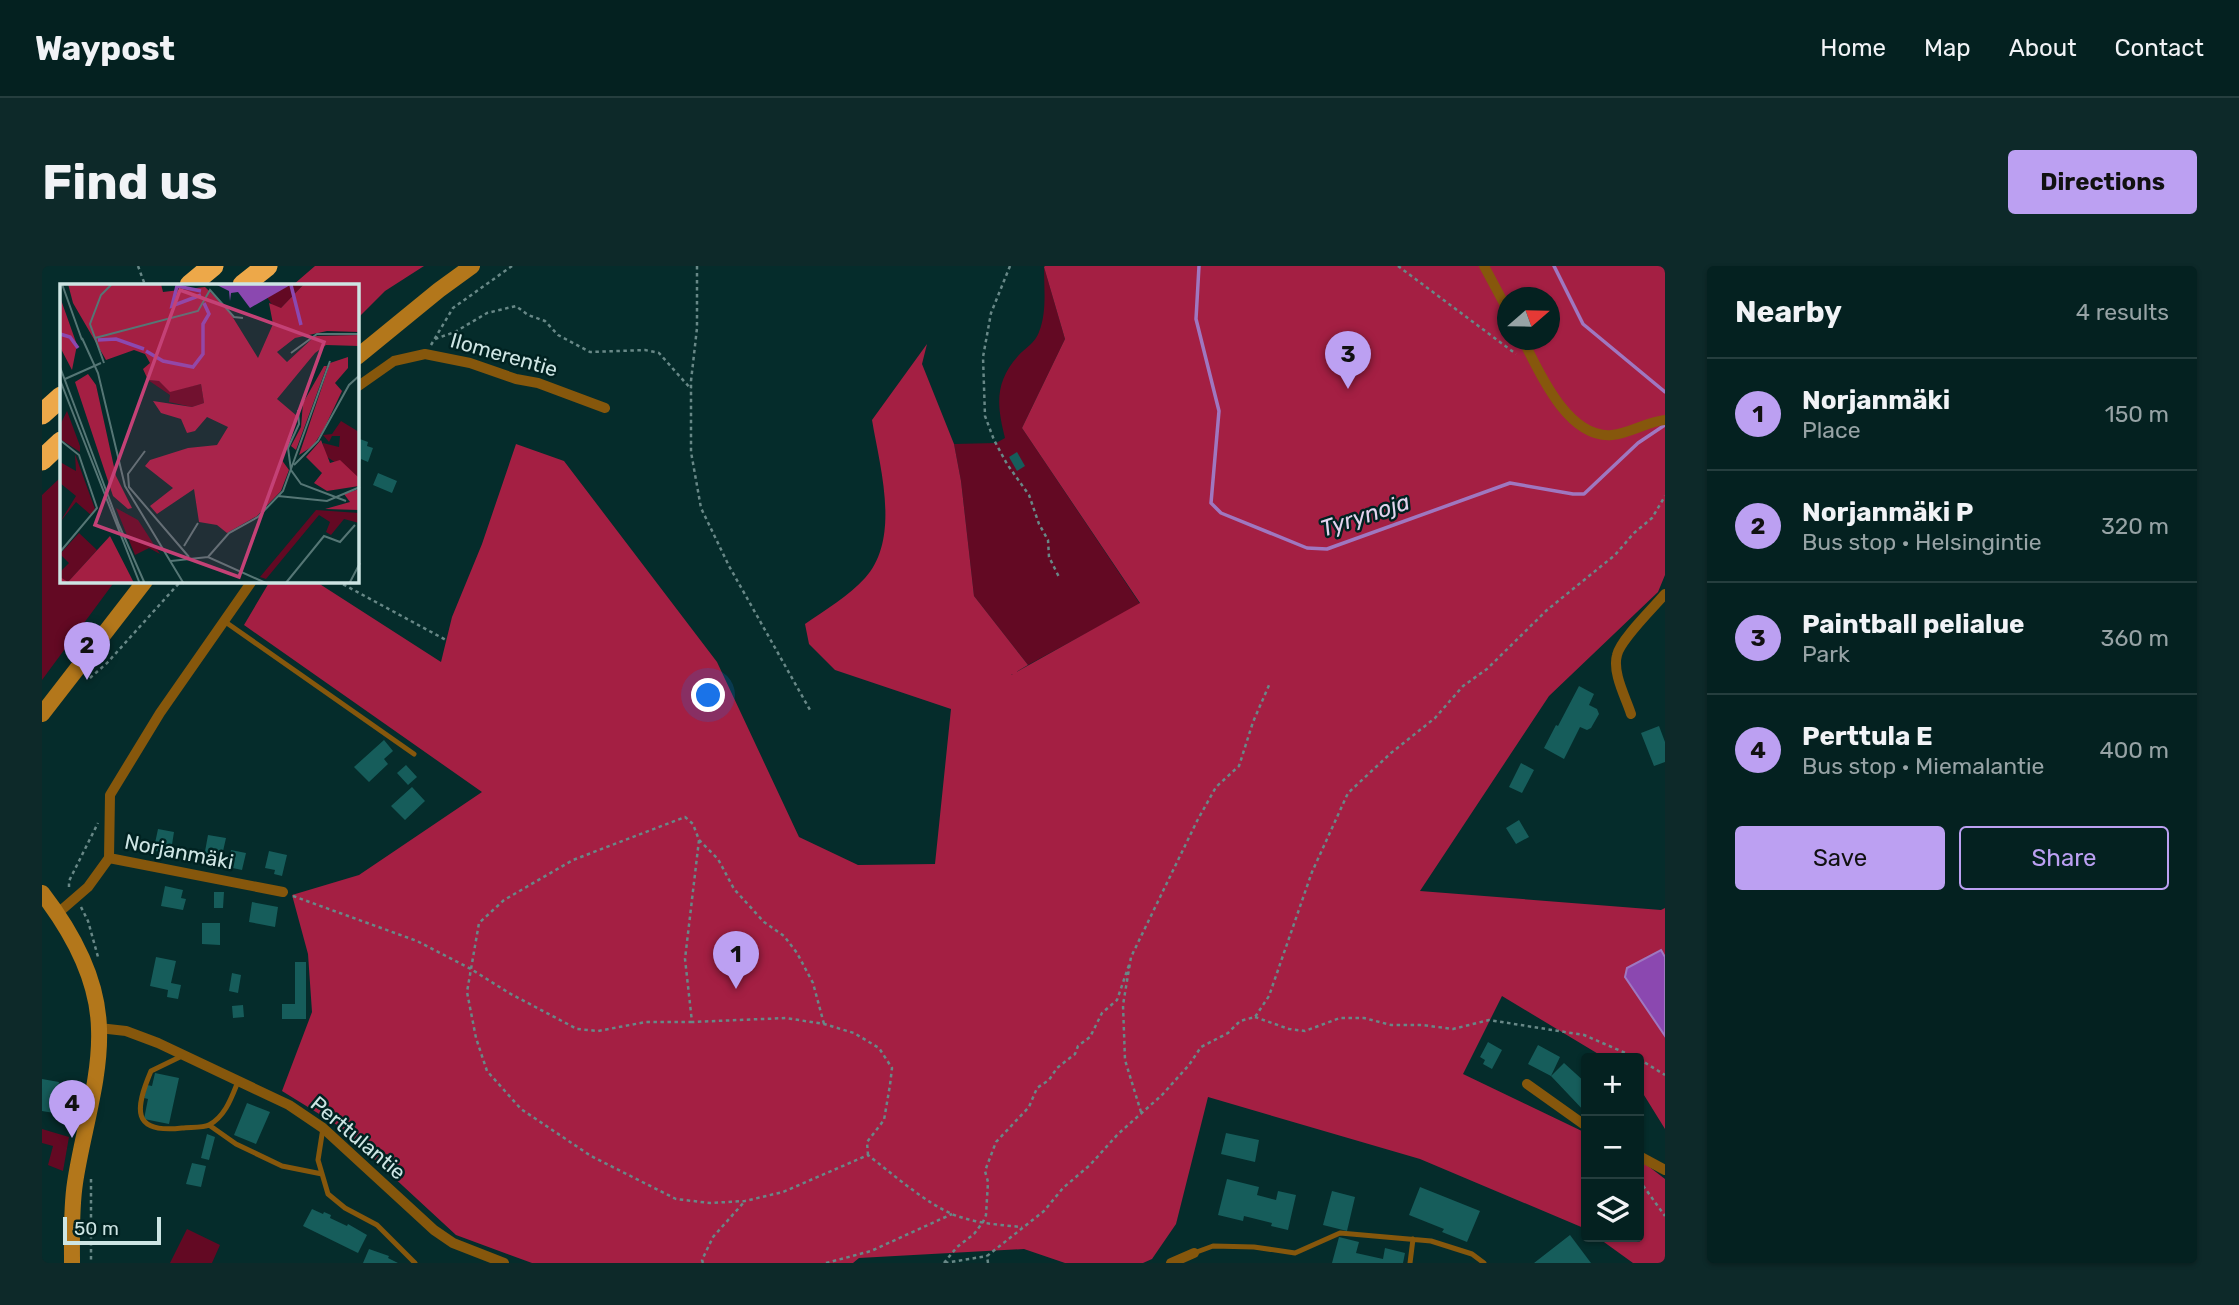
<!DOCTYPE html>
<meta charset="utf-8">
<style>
body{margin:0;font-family:Rubik,sans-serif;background:#0d2929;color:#f1f3f6}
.controls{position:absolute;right:21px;bottom:21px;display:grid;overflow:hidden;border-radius:7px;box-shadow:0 2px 5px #0004}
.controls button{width:63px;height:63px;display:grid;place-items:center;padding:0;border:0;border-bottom:2px solid #253e3e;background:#042120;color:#f1f3f6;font:35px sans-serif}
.compass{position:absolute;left:1455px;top:21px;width:63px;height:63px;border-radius:50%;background:#042120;box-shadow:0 2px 5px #0004;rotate:70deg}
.scale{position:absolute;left:21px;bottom:18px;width:98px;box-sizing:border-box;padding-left:7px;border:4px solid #cde5e4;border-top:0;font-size:19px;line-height:24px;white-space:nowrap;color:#cde5e4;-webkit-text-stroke:5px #002221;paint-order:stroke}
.you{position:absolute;left:667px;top:430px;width:24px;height:24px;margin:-18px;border:5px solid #fff;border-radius:50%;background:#1a73e8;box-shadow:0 0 0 10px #1a73e833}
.badge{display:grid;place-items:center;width:46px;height:46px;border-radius:50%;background:#bca0f2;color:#111;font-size:23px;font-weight:700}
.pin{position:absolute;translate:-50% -58px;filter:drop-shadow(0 2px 4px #0008)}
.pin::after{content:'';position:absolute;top:37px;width:24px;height:21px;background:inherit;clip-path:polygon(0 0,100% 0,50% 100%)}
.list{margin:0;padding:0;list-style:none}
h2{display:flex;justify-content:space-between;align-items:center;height:91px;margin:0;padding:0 28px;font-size:30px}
h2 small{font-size:23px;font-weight:400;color:#97a3a5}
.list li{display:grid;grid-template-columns:46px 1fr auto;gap:21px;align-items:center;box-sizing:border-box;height:112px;padding:0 28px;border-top:2px solid #253e3e}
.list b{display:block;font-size:26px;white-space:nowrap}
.list p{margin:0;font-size:23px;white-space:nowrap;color:#97a3a5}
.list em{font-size:23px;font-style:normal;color:#97a3a5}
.actions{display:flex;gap:14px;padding:21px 28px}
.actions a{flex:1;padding:16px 0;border:2px solid #bca0f2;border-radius:7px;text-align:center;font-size:24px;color:#bca0f2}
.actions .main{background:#bca0f2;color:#111}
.icon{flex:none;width:38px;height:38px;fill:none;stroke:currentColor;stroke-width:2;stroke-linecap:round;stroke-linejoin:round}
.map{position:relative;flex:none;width:1623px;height:997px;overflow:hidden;border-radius:7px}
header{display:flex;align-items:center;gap:42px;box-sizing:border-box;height:98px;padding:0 35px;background:#042120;border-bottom:2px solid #253e3e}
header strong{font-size:33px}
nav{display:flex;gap:38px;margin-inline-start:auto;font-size:24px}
.intro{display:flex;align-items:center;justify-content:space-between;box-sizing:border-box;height:168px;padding:0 42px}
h1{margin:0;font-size:49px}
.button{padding:18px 32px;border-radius:7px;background:#bca0f2;color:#111;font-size:24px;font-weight:700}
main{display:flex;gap:42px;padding:0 42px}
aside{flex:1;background:#042120;border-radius:7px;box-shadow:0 2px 5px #0004}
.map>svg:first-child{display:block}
.green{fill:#630923}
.forest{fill:#a41f43;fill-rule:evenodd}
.water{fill:#8b48b0;stroke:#9f77c0;stroke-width:2}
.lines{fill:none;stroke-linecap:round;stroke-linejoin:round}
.stream{stroke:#9f77c0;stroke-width:3.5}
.building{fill:#165d5b}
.path{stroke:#688887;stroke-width:2.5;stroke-dasharray:3.5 3.5;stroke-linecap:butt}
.lane{stroke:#86570c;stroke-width:5}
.street{stroke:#86570c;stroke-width:10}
.secondary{stroke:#b3771b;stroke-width:16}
.highway{stroke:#eda849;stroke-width:21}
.labels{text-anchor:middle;stroke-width:5;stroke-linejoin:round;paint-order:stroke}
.street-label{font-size:21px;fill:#cde5e4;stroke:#002221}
.water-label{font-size:23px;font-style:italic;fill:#e3d3ee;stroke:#002221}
.inset-river{fill:none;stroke:#8b48b0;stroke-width:3.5}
.inset-road{fill:none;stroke:#557675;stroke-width:2}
.view{fill:#c44176;fill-opacity:0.15;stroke:#c44176;stroke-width:3.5}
.inset-edge{fill:none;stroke:#cde5e4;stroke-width:3.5}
</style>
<header>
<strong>Waypost</strong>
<nav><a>Home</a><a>Map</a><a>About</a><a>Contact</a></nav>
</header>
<div class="intro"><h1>Find us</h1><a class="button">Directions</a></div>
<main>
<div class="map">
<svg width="1623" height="997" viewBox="0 0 1623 997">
<rect width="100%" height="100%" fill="#052c2b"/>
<path class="green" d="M1002,1L1023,73L980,162L1098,338L986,399L932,330L919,215L912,178L954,177L963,172C955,140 952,117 976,90C982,83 994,76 997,66C1005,46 1002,23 1002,1Z
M19,211V315H73L0,414V229Z
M0,863L27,871L21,905L6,899L11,880L0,877Z
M145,963L178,979L170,997H128Z"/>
<path class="forest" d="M273,0H382L343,25L315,53V19H251Z
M1003,0H1623V309L1616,326L1507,430L1378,625L1619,644L1623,642V863L1597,821V792H1563L1460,730L1421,808L1544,867V963L1378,893L1166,831L1134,958L1110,993L1101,997H1023L982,983L817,992L811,997H490L414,969L295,859L240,825L270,746L266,688L250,629L317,609L440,526L202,359L228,315H273L399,396L410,351L440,278L474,178L522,195L675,396L757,571L816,599L893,598L909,443L793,404L767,378L763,358C783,344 807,330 823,312C859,272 838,202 830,154L885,78L880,98L912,178L919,215L932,330L986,399L969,409L1098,337L980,162L1023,73L1002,1ZM1465,32H1507V74H1465Z
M1597,893L1623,913V997H1591L1555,971H1597Z"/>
<path class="water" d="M1619,684L1623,691V770L1583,711L1585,702Z"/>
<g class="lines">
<path class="stream" d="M1157,0L1154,53L1177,145L1169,237L1179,247L1265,282L1285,283L1468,217L1531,228H1542L1596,177L1623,159
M1512,0L1541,58L1623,126"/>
</g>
<path class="building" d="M315,172L326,176L325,180L331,182L326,196L319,193L318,196L315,195Z
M975,186L983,200L975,205L967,191Z
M336,207L355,215L350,227L331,219Z
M1537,420L1552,428L1547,439L1555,443L1557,448L1549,462L1545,464L1538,461L1522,493L1502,482L1514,459L1516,460Z
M1617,460L1623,476V496L1612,500L1599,467Z
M342,474L351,485L342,493L346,498L327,516L312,501Z
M1479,497L1492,504L1480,527L1467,521Z
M364,499L375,511L366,519L355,507Z
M370,521L383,535L363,554L349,540Z
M1477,554L1487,571L1474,578L1464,562Z
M116,563L132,566L129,585L122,584V587L114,585L115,582H112Z
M166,569L184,572L179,594L162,591Z
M189,584L204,587L200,604L186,601Z
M227,585L245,589L240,610L232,608L233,604L223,602Z
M123,620L141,624L139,632L144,633L141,644L119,640Z
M172,626H182L181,642H172Z
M210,636L236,641L233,661L207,656Z
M160,657H178V679L160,678Z
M114,691L134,695L129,717L139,719L136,733L125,731L126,724L108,720Z
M253,696H264V753H240V738H253Z
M190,707L199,709L196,727L187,725Z
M201,739L202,751L191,752L190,740Z
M1446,776L1460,784L1450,803L1441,798L1443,794L1438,791Z
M1496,779L1518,791L1509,810L1486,798Z
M1522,797L1544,817V847L1509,810Z
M113,807L137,812L127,858L102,853L106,833L102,832L105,819L110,820Z
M0,813L17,816L12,847L0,845Z
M205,837L228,846L214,878L192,869Z
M1184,867L1217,874L1213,896L1179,888Z
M165,868L173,871L167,894L159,892Z
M150,897L164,900L159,921L144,918Z
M1185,913L1217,921L1215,929L1234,934L1236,925L1254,929L1246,964L1229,960L1230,957L1202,950L1201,955L1176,949Z
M1378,921L1438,945L1425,976L1400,966L1402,963L1367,949Z
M1290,925L1313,931L1305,965L1281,959Z
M270,943L281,948L282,946L289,949L288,952L305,960L306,958L325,969L316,987L261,960Z
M1528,969L1549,997H1492Z
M1297,971L1317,976L1314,987L1341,993L1343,982L1363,987L1361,997H1290Z
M327,983L347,990L346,992L356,997H321Z"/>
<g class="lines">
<path class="path" d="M96,0L103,19
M655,0V62L649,115V186L659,242L687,300L768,444
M968,0L949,47L941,91L943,150L952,174L965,198L987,229L997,258L1006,274L1007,291L1018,313
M1356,0L1474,88
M393,73L413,66L445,47L474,40L486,49L503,55L516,69L548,86L603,84L617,87L649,123
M389,79L411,42L470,0
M295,315L404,374
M48,412L65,397L139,315
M657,574L676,593L692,623L722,656L742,670L755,687L771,717L782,758
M27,621V615L56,557
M251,630L375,675L429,703L467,727L535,763L556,765L604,756H650
M39,641L46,655L56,691
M1213,751L1247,763L1263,765L1298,752H1322L1349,759H1380L1411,763L1447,754L1542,769L1595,792
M1597,793L1623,809
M1099,846L1083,794L1081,739L1089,691L1155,555L1174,521L1197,500L1211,456L1228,417
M826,889L825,876L842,854L848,819L850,802L837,782L812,767L782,758L744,752L650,756L643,693L657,574L651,558L643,551L531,594L462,634L437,657L425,726L434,772L445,805L479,843L549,890L634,933L668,937L703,935L741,926L826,889C849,907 884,937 910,948C932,957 957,959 980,961
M49,913V997
M1597,914L1623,950
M661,997L660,994L671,971L703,935
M784,997L829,985L910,948
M902,997L915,981L932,968L941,956L944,949L946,916L943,905L954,876L987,841L995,822L1007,814L1015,802L1033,788L1036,780L1048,771L1060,747L1075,734L1087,699
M903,997L945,990
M946,997L945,990L1002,945L1021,922L1048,899L1076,868L1120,829L1147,799L1159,781L1186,767L1198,755L1213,751L1227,730L1270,606L1306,527L1349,487L1393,452L1421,420L1445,403L1505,344L1573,289L1592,267L1610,252L1623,230"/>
<path class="lane" d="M182,355L372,488
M142,789L109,805C93,843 89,868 140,862C148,861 161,862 167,859C184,850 190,830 197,813
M167,859L194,878L240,900L280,908
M281,862L276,894L286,928L303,942L335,959L373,997
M1152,987L1171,980L1212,981L1253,987L1298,967L1389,975L1430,988L1442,997
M1368,997L1371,973"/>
<path class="street" d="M1442,0L1465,43
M1481,74C1497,106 1526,173 1570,169C1589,167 1604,156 1623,154
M315,121L352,95L383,88L428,97L474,113L496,117L563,142
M1589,448C1584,432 1570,407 1575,389C1578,374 1612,341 1623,328
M67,592L241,626
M16,647L46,621L67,592L68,529L118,447L210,315
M57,762L84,765L116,777L247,839L281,862L392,964L411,977L462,997
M1485,818L1544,860
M1597,890L1623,904
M1129,997L1152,987"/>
<path class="secondary" d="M315,91L397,24L430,0
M0,448L103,315
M0,627C30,666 56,713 57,763C59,813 40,868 33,917C29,943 30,970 30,997"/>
<path class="highway" d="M148,19L171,0
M201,19L225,0
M0,148L19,131
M0,194L19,176"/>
</g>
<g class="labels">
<g class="street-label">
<text transform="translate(462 89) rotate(16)" y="7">Ilomerentie</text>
<text transform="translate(137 586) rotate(11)" y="7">Norjanmäki</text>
<text transform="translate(316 872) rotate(40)" y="7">Perttulantie</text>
</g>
<g class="water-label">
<text transform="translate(1323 249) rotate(-18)" y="8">Tyrynoja</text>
</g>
</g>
<g transform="translate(18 18)">
<rect width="299" height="299" fill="#052c2b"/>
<path d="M232,0H244L221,24H214L207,13ZM88,96L99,97L110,107L141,100L144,119L132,123L109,118L110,111ZM7,127L20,162V168L0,155V141ZM281,137L299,148V194L264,171L263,159L279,163L280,152H272L269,158L263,151L272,150ZM15,170L35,225L31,231L16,218L0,238L16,212L0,199V178L16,187ZM56,224L78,236L100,270L89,264L75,271ZM256,226L299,229V239L284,235L271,251L266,248L270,238L259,231L206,295L200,293ZM19,249L37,266L10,296L14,299H0V288L9,279L0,270Z" fill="#630923"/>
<path d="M8,0H101L103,8L145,3L167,24L198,74L213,40L209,19L221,24L244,0H299V48L267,47L235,54L217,68L227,78L255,52L299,51V62L266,61L255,69L217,115L237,132L221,175L229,186L221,207L197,232L167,249L157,241L139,238L134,205L97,230L90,222L113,204L85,182L90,176L128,164L157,161L168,143L147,133L135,147L127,149L121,135L101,129L93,117L132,123L144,119L141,100L110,108L99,97L88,96L83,85L90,79L85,70L74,66L46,76L13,19ZM0,13L17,61L12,86L0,63ZM288,73V84L275,99L282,107L264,145L253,162L239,171L270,79ZM264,82H267L236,166L231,162L241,143L243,119ZM28,90L36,101L56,192L72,224L68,225L53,212L15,98ZM261,156L270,179L280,176L299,194V202L267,207L254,199L262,189L246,173ZM299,205V226L265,225L290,218L284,210ZM50,252L74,299H0V293L8,298Z" fill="#a41f43"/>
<path d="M155,0H232L190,24L178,8L171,9L170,17L169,7Z" fill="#8b48b0"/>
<path class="inset-river" d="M231,1L241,41M141,7L117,2L112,22L141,11M0,50L10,53L18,64M38,56L56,55L84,65M86,67L103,77L133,83L143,70V40L149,30L144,19"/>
<path class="inset-road" d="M2,0L22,56M22,54L38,89L65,202L124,300M35,54L138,27L150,6L174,33L183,34M231,69L257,50H300M44,79L30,40L41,11L52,0M0,83L59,241L85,300M5,95L41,79M0,96L80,300M238,126L239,140L228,164L231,186L241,200L286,217M0,156L19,171L37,224L0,268M85,167L68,190L69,203L129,273M234,181L258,157L289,101L300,91M218,212L267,217L300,203M124,262L138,239M148,273L169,249L198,233L223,207L270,77M111,277L148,273L208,300M225,300L264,252L280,258L295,241M289,300L300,279"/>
<path class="view" d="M120,6L264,58L179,293L35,241Z"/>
<rect width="299" height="299" class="inset-edge"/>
</g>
</svg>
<div class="controls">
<button>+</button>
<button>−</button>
<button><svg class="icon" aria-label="layers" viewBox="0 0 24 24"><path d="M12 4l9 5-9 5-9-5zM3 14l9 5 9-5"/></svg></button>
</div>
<svg class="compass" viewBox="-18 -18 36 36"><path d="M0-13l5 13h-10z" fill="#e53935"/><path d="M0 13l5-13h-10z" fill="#97a3a5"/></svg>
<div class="scale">50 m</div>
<div class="you"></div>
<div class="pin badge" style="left:694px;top:723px">1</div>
<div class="pin badge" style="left:45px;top:414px">2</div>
<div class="pin badge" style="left:1306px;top:123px">3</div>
<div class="pin badge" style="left:30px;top:872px">4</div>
</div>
<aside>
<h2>Nearby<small>4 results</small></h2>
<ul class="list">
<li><span class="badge">1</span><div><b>Norjanmäki</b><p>Place</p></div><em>150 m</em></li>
<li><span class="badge">2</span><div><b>Norjanmäki P</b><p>Bus stop · Helsingintie</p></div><em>320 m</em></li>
<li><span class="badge">3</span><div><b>Paintball pelialue</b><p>Park</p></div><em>360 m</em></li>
<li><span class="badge">4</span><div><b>Perttula E</b><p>Bus stop · Miemalantie</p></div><em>400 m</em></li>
</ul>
<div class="actions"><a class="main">Save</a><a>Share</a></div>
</aside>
</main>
